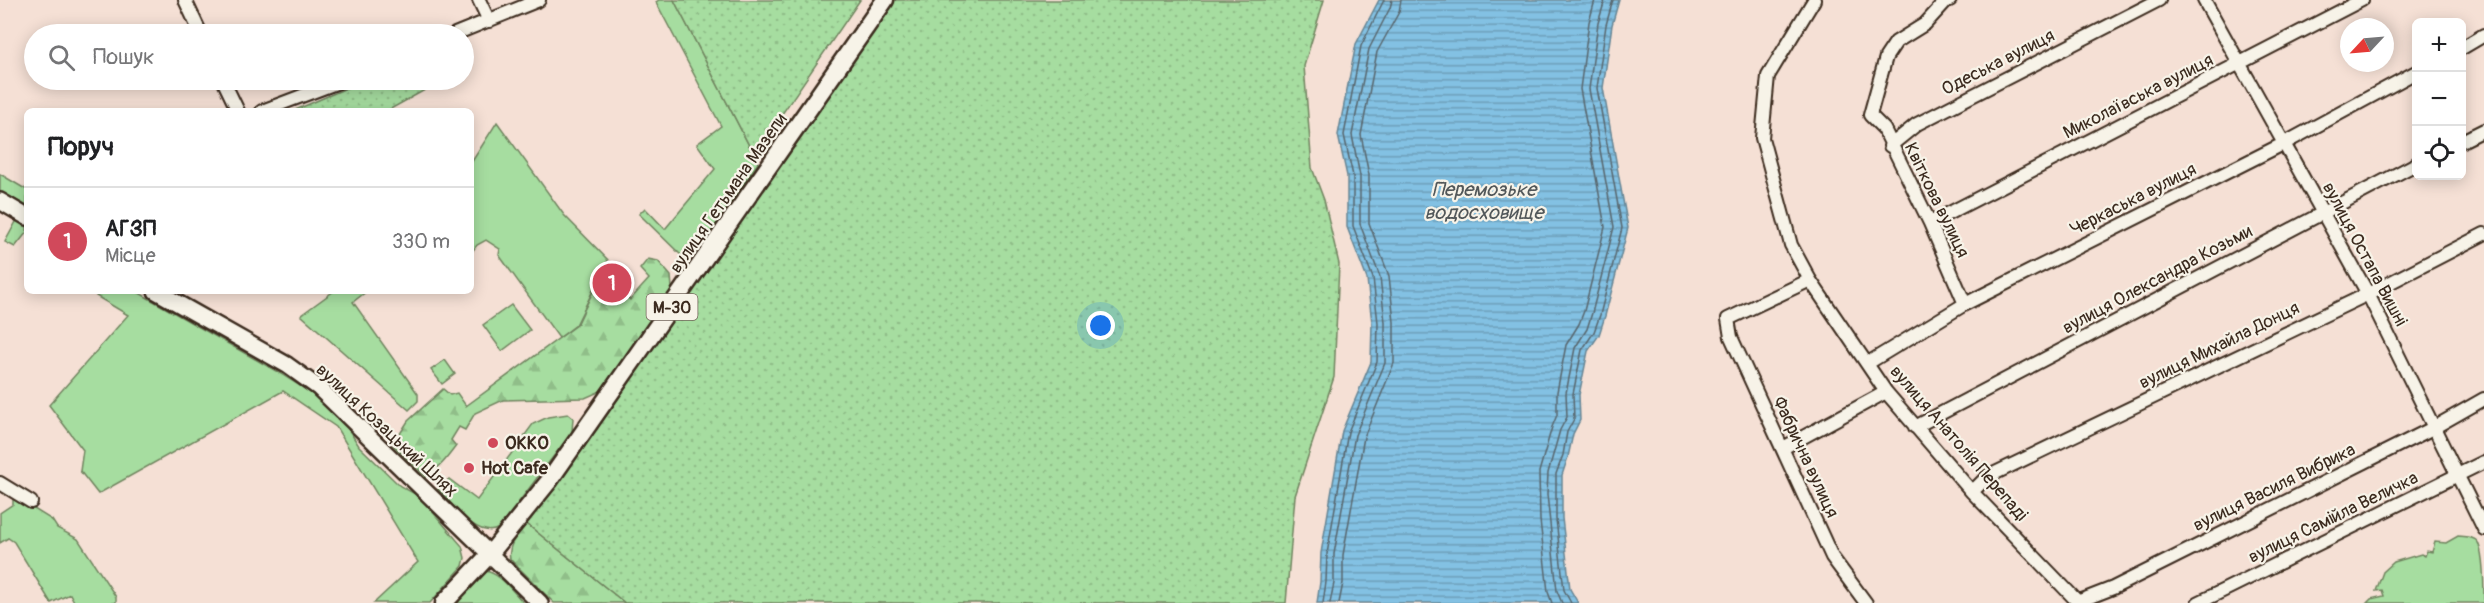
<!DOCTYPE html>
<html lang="uk">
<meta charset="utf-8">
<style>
body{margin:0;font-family:Pangolin,sans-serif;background:#f6f6f6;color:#202124}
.controls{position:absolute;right:18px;top:18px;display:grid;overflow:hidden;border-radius:9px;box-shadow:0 3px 15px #0003}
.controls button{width:54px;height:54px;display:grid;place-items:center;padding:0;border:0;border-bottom:2px solid #e0e0e0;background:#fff;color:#202124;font:30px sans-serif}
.compass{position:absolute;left:2340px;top:18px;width:54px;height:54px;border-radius:50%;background:#fff;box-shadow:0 3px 15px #0003;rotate:244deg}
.you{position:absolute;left:1101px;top:326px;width:21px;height:21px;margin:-15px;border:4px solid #fff;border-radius:50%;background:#1a73e8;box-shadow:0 0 0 9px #1a73e833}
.badge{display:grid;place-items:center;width:39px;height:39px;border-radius:50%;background:#d1495b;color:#fff;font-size:20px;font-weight:700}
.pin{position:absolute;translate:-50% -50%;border:3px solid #fff;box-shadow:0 2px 6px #0006}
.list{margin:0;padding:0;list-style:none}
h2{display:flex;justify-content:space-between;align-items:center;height:78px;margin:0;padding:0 24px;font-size:26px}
h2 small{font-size:20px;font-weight:400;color:#757577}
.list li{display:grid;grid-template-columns:39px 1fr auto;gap:18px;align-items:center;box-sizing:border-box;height:108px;padding:0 24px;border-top:2px solid #e0e0e0}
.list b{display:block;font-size:22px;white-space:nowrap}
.list p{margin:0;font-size:20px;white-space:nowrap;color:#757577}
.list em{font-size:20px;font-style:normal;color:#757577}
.icon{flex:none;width:33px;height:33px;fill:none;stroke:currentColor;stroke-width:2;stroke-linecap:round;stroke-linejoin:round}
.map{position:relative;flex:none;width:2484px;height:603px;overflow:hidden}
.search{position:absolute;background:#fff;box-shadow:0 3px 15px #0003;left:24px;top:24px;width:450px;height:66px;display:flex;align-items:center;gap:15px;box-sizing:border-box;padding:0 21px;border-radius:33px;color:#757577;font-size:22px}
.panel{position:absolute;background:#fff;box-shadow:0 3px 15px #0003;left:24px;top:108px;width:450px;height:186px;border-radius:9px}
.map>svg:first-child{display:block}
.grass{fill:#a6dda0;stroke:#70845f;stroke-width:1.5}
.forest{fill:url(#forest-firs);stroke:#70845f;stroke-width:1.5}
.garden{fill:url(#garden-dots);stroke:#70845f;stroke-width:1.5}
.water{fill:url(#water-rules);stroke:#668594;stroke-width:1.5}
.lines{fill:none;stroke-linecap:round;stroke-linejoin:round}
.shore{stroke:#58666d;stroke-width:1.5}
.minor-casing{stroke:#3b2a1e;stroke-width:16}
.major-casing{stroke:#3b2a1e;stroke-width:20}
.highway-casing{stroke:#3b2a1e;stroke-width:21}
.minor{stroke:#f7f3e8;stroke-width:12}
.major{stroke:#f7f3e8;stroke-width:15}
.highway{stroke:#f7f3e8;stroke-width:16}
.poi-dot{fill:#d1495b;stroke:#f7f3e8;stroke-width:2}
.labels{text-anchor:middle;stroke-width:4.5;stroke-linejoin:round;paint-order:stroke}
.shield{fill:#f7f3e8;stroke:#73665b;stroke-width:1.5}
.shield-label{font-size:16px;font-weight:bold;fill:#3b2a1e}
.street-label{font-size:18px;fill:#3b2a1e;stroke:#f7f3e8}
.poi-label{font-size:18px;font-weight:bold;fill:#3b2a1e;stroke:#f7f3e8;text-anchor:start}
.water-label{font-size:20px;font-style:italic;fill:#515759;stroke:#f7f3e8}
</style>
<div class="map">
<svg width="2484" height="603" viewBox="0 0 2484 603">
<defs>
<pattern id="forest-firs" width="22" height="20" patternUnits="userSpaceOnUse" patternTransform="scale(1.5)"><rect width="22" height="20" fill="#a6dda0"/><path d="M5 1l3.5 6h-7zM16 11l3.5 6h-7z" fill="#90be89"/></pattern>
<pattern id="garden-dots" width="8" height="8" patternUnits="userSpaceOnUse" patternTransform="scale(1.5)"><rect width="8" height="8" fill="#a6dda0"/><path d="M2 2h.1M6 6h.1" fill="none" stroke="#90be89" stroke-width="1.8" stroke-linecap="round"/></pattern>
<pattern id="water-rules" width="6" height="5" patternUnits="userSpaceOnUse" patternTransform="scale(1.5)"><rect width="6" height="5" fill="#83c1e3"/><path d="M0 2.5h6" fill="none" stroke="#6c9db7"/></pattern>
</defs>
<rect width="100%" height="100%" fill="#f5e0d5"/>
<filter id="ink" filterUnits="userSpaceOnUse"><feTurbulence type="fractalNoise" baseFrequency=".0167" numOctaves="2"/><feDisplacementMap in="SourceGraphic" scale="12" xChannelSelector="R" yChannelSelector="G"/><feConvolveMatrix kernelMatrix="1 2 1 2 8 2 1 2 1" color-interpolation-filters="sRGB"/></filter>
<g filter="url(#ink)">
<path class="grass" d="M659,0H674L758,163L694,257L681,255L639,214L645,208L665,229L715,169L697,144L721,126L656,2Z
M497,122L564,215L608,260L576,325L559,338L499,255L500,249L486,240L477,245L471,253V163Z
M0,174L27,190V206L0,192Z
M17,220L27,226V232L15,247L5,242Z
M99,291H136L283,375L316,396L347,427L359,446L400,486L419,496L462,546L465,558L463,566L430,603H374L418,562L336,427L283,391L98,494L80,471L83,450L49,405L128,315L96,296Z
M334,291H367L353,302L418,394V401L409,410L301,315Z
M511,305L530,330L502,351L483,325Z
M445,360L455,374L442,384L431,370Z
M568,414L573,418L572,432L499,528C477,541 452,503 438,489L449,479L477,500L533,424L548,417Z
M13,496L52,520L57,528L78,539L116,597V603H75L70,594L51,603L14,542L8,538L0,543V513L13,504Z
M2458,536C2464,537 2472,536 2477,541C2484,550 2484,588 2484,603H2367L2371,599L2384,596L2382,590L2376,591L2383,572L2394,562L2421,554L2425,556L2427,551L2432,552L2435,542L2446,543Z
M483,571C498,570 514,593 524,603H451Z"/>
<path class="forest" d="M648,259L658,261L671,276L672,288L658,314L601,391L585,398L503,400L475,413L465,430L459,427L451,440L456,446C447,458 439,469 426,477L393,445L408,421L443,389L450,395L457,393L466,406L577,325L597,283L609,294L616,287L630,300L649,279L640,269Z
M527,524L625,603H554L510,559C507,544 518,535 527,524Z"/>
<path class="garden" d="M674,0H860L754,155Z
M895,0H1324L1304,66L1312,168L1324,200L1339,264L1334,377L1295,496L1286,603H625L527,524L608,413L637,367Z
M365,80H443L387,111H293Z"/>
<path class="water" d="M1379,0H1619L1612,25L1603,88L1628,228L1605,316L1599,335L1588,351L1579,395L1580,420L1573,434L1568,457L1562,475V518L1570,589L1578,603H1317L1320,582L1321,553L1342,431L1371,362L1372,323L1367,279L1347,227V176L1338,135L1356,44Z"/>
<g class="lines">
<path class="shore" d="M1323,603L1326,582L1327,554L1348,432L1377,362L1378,323L1373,278L1353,226V176L1344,135L1361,46L1384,0
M1330,603L1334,583V554L1355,435L1385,363V322L1380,277L1360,224V176L1352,135L1369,49L1390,8L1392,0
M1339,603L1343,583V555L1364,437L1394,363V322L1389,276L1369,223V175L1361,135L1377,52L1399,12L1401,0
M1552,603L1548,592L1540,520L1539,472L1552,427L1557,415V392L1566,345L1579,324L1584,311L1605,227L1580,89L1589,22L1595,0
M1562,603L1557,591L1547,494L1548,473L1560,430L1567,417L1566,393L1575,348L1587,329L1592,313L1614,227L1589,89L1598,23L1605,0
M1571,603L1564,590L1556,519V474L1563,455L1567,432L1574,419L1573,394L1582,350L1594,332L1600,315L1622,228L1597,88L1606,25L1613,0"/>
<g class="minor-casing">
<path id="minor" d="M185,0L201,34
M479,0L489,21
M1814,0L1768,76L1762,138L1791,245L1810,280L1886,392L1972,492L2079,603
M1950,0L1946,1L1925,24L1896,42L1886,57L1870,115L1884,129L1930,223L1965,304
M2204,0L2368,294L2484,529
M455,34L539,0
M2462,48L2484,35
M223,80L238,111
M262,111L344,80
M2462,141L2484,130
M1890,146L1917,124L2159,0
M1930,223L2362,0
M1810,280L1728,319L1731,337L1832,557L1866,603
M1868,363L1965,304L2285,143L2416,72
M1915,427L2416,164
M1783,448L1886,392
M0,483L31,502
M1972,492L1987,477L2368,294L2484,234
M2077,602L2113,588L2433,428L2484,399
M2198,603L2484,462"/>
</g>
<g class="major-casing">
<path id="major" d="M0,201L27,217
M156,291L287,365L319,388L540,603"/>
</g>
<g class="highway-casing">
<path id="highway" d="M444,603L489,555L549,481L885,0"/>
</g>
<use href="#minor" class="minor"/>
<use href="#major" class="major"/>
<use href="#highway" class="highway"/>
</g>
</g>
<g class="poi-dot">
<circle cx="493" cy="443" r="6"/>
<circle cx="469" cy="468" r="6"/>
</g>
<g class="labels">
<rect class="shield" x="646.5" y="294" width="51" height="26" rx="4.5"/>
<g class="shield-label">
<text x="672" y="313">М-30</text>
</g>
<g class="street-label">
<text transform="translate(1998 62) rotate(-27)" y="6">Одеська вулиця</text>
<text transform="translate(2138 96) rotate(-27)" y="6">Миколаївська вулиця</text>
<text transform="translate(728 193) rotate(-55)" y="6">вулиця Гетьмана Мазепи</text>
<text transform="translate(2133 199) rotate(-27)" y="6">Черкаська вулиця</text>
<text transform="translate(1937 200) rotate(64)" y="6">Квіткова вулиця</text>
<text transform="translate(2365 254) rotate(62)" y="6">вулиця Остапа Вишні</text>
<text transform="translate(2157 279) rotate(-28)" y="6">вулиця Олександра Козьми</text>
<text transform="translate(2219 345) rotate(-26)" y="6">вулиця Михайла Донця</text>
<text transform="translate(387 430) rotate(43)" y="6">вулиця Козацький Шлях</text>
<text transform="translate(1959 443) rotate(49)" y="6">вулиця Анатолія Перепаді</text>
<text transform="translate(1806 457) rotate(65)" y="6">Фабрична вулиця</text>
<text transform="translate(2274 487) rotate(-26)" y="6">вулиця Василя Вибрика</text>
<text transform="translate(2333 517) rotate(-26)" y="6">вулиця Самійла Величка</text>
</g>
<g class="poi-label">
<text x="505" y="449">ОККО</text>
<text x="481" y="474">Hot Cafe</text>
</g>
<g class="water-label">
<text x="1484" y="196">Перемозьке<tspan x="1484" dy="23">водосховище</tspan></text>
</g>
</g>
</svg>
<div class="controls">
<button>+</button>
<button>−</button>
<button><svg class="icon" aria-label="locate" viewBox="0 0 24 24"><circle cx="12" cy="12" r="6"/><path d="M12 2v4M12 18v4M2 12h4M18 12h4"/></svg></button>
</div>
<svg class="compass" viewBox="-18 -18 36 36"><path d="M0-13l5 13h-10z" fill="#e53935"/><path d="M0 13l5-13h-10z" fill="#757577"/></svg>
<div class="you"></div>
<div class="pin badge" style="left:612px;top:283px">1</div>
<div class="search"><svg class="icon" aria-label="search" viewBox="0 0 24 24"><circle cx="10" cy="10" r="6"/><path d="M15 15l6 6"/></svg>Пошук</div>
<section class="panel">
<h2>Поруч<small></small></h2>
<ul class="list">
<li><span class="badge">1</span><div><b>АГЗП</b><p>Місце</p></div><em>330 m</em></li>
</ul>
</section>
</div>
